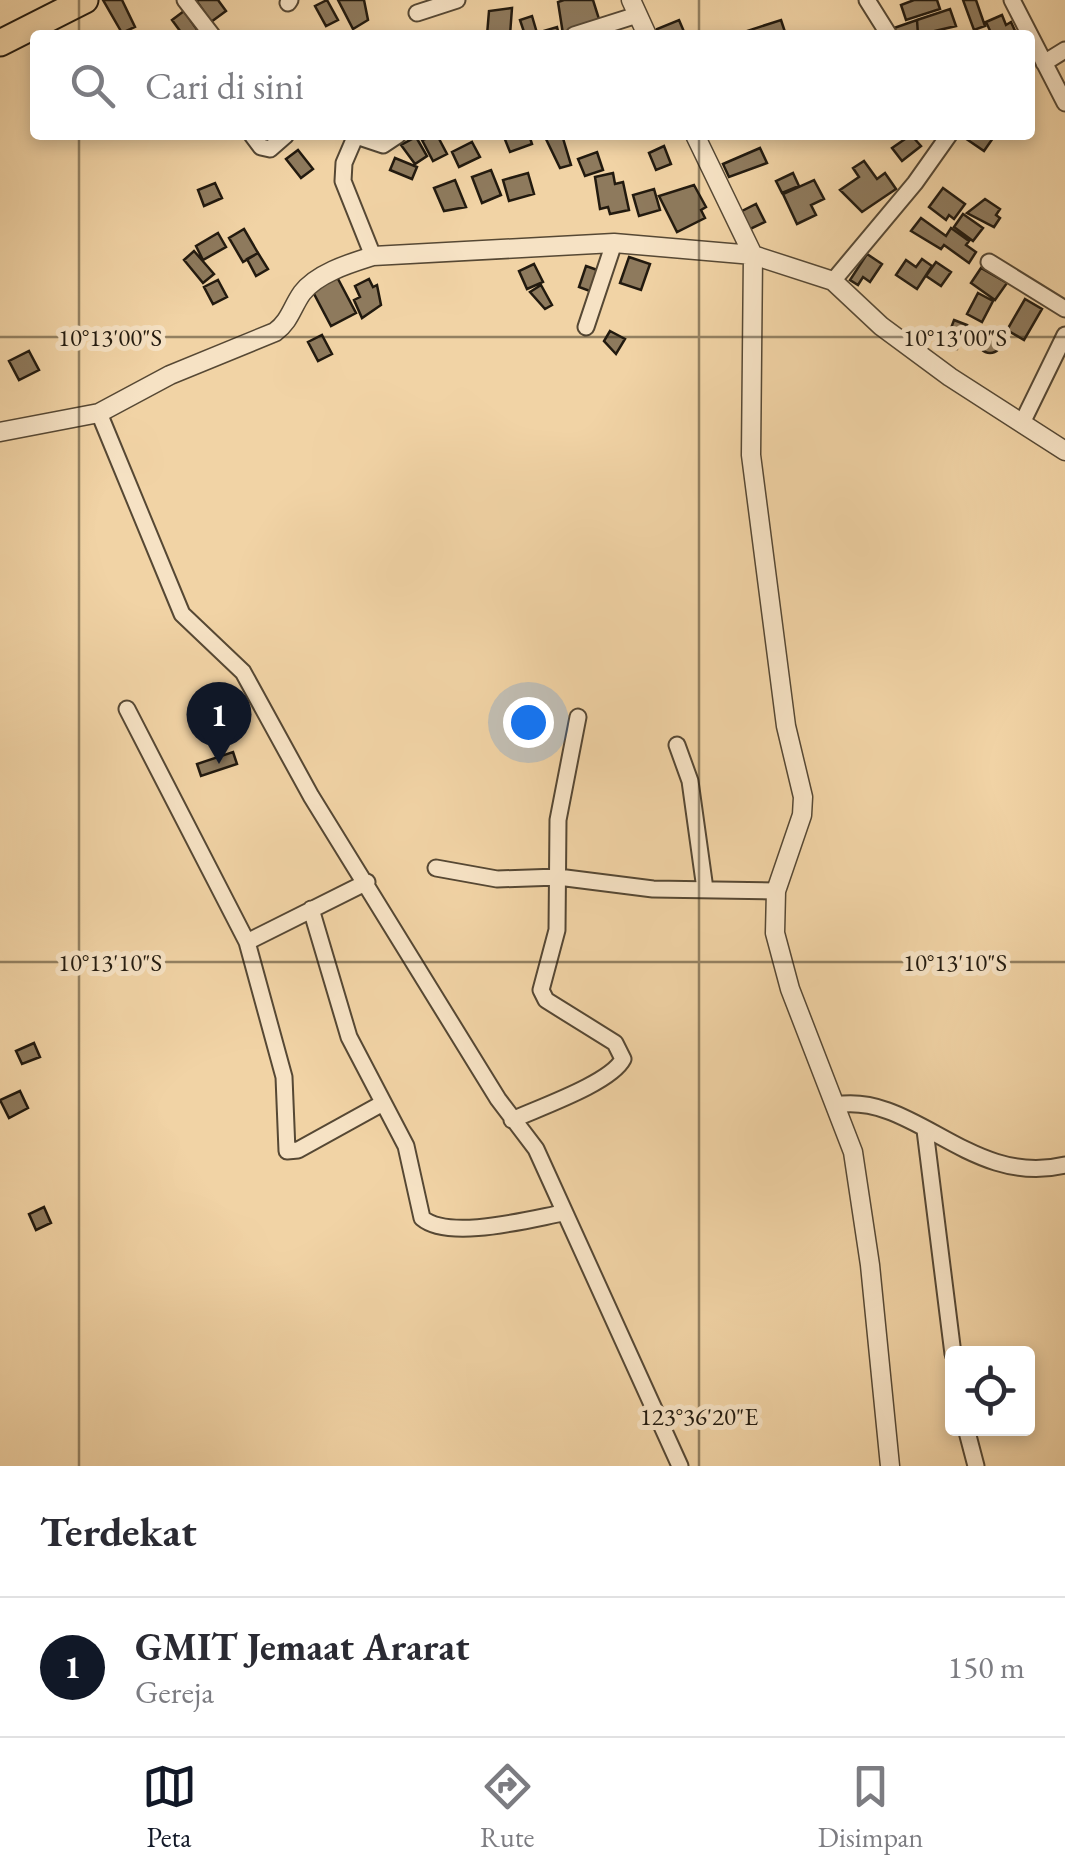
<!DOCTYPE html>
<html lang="id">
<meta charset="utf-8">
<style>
body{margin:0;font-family:"EB Garamond",serif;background:#f7f7f7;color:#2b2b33}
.controls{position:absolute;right:30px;bottom:30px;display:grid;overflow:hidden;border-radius:10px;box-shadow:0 5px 15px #0003}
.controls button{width:90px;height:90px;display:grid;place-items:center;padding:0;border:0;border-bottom:2px solid #e1e1e2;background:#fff;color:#2b2b33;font:50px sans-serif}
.you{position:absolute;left:528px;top:722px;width:35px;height:35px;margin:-25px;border:8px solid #fff;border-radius:50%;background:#1a73e8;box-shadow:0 0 0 15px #1a73e833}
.badge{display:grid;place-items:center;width:65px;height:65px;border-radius:50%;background:#111827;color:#fff;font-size:32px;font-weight:700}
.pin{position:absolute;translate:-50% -82px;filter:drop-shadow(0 2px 5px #0008)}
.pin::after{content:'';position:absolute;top:52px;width:35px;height:30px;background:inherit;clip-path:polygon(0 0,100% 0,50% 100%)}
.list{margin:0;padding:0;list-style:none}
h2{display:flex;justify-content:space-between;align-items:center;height:130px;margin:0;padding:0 40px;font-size:42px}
h2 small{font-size:32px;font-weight:400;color:#7c7c81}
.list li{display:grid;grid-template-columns:65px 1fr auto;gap:30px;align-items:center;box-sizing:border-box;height:140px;padding:0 40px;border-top:2px solid #e1e1e2}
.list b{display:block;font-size:38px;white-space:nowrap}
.list p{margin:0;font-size:32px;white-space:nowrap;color:#7c7c81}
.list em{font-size:32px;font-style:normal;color:#7c7c81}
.icon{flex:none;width:55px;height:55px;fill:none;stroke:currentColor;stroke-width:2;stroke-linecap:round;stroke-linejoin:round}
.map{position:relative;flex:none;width:1065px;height:1466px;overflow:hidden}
.search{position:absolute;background:#fff;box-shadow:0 5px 15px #0003;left:30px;right:30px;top:30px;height:110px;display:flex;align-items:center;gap:25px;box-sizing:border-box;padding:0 35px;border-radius:10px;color:#7c7c81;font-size:38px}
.sheet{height:270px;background:#fff}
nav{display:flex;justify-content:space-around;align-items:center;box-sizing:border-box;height:140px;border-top:2px solid #e1e1e2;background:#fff;font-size:28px;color:#7c7c81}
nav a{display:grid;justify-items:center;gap:5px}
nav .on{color:#111827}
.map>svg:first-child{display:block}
.building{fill:#8e7a5d;stroke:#221a0f;stroke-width:2.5}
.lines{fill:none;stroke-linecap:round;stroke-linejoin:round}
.minor-casing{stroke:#564834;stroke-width:19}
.tertiary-casing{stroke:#564834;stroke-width:21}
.trunk-casing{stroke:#221a0f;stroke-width:29}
.minor{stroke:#f6e2c4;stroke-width:15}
.tertiary{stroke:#f6e2c4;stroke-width:18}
.trunk{stroke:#f1d3a5;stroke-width:25}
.ticks{fill:none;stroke:#221a0f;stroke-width:2.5;stroke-opacity:0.45}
.ticks-label{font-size:25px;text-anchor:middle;fill:#221a0f;stroke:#f6e2c4;stroke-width:10;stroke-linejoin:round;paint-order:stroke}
</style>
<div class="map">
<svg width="1065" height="1466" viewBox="0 0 1065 1466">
<rect width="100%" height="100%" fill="#f1d3a5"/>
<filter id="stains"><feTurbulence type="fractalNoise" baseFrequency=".002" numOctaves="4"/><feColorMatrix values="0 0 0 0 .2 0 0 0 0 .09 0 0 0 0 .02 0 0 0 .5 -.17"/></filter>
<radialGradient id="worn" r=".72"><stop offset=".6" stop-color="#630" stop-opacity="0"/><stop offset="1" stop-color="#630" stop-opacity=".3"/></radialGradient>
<path class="building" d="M103,0H122L135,27L122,33Z
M196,0H218L226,11L211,22Z
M327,0L338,20L326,26L315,6Z
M338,0H364L368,20L353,29Z
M564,0H593L599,19L563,34L558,2Z
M914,0H937L940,9L906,20L901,5Z
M963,0H976L985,26L974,30Z
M512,8L510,35H487L489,11Z
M950,9L956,26L918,35L917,20Z
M184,11L198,31L193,35H183L172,20Z
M1002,15L1006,25L1011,22L1016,33L992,35L986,22Z
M532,16L537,33L557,27L559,35H525L520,20Z
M679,20L685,34L657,35V29Z
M781,20L786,35H748L747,31Z
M917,20L918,35H897L894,28Z
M437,135L447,154L433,161L422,140Z
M529,135L532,144L510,152L504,137Z
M562,135L571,165L560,168L546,139Z
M911,135L921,146L902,161L892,148Z
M968,135H989L993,138L984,151L965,138Z
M416,137L427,156L415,164L401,145Z
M472,142L480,157L459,167L452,152Z
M664,146L671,164L656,170L649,153Z
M760,148L767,163L729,177L723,164Z
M298,150L313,169L301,178L286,159Z
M597,152L603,170L585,176L578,159Z
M395,158L417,167L412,179L390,170Z
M864,161L877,179L885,173L896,189L862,212L840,190L859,177L853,168Z
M491,170L501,195L482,203L472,177Z
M528,173L534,194L509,201L503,180Z
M613,173L615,184L623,182L629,210L610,214L608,207L600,209L595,177Z
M793,173L799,186L782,193L776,181Z
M455,180L466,207L444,211L434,188Z
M814,180L824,199L811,205L816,215L797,224L783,194Z
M215,183L222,198L204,206L198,190Z
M694,185L706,207L701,210L705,218L677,232L659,196Z
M943,188L965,204L954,219L949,215L946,220L929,207Z
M654,189L660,210L639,216L633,195Z
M985,199L1000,209L996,215L1000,218L994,227L967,213Z
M756,204L765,222L748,230L740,212Z
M963,214L983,228L973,241L954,227Z
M921,218L946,236L951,228L969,241L966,245L976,252L969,263L944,245L941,249L911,231Z
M244,229L258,253L243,262L229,238Z
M218,233L226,247L203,260L196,246Z
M194,251L214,274L203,283L184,260Z
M258,253L268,269L256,276L247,259Z
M867,254L882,264L870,282L863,277L858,285L850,280Z
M629,257L650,264L641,290L620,283Z
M922,259L932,266L917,289L896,275L906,260L916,267Z
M936,262L951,272L941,286L926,276Z
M534,264L543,282L527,289L519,271Z
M586,266L603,272L595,293L579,287Z
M981,268L1007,283L995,300L971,283Z
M337,277L356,313L331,326L312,290Z
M369,279L373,287L377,285L381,305L362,318L354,300L360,297L355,286Z
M218,280L227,297L213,304L204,287Z
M541,285L552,305L545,309L530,292Z
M978,293L993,301L982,322L967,314Z
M1025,299L1042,309L1024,340L1007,330Z
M954,320L967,325L957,349H951L944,347Z
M978 341a12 12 0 1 1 24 0a12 12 0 1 1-24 0Z
M610,331L625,339L616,354L604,341Z
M322,335L332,354L318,361L308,342Z
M29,351L39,370L19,380L9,361Z
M233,752L237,764L201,776L197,764Z
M34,1043L40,1057L22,1064L16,1051Z
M20,1091L28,1108L9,1118L0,1100Z
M44,1207L51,1223L36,1230L29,1214Z"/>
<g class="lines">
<g class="minor-casing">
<path id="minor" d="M185,0L212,35
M867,0L889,35
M1012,0L1065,103
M288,3L290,0
M417,13L457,0
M574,35L637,15
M1044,63L1065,50
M252,135L261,147L270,149L286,135
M356,135L344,163L343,181L373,256
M356,136L383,145L398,135
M989,262L1065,309
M833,281L915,183L949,135
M586,327L614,243
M99,413L182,614L243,672L311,796L498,1099L536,1149L680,1466
M1022,423L1065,335
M127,709L247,942
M677,745L690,781L705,889
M436,868L497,879L558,877L653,889L776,891
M367,882L247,942L284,1077L287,1151L298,1150L383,1103
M311,909L349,1037L406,1146L422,1218C449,1241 530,1219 563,1213
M836,1105C914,1092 971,1188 1065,1165
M512,1120C538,1108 611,1083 623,1059L615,1043L546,1000L541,990L557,930L558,820L578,717
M925,1130L953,1354
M966,1428L976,1466"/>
</g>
<g class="tertiary-casing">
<path id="tertiary" d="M631,0L647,35
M695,135L753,255L751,455L786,726L803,797L802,815L776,891L775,933L790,989L853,1152L870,1265L890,1466
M0,432L99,413L170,375L275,332C290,321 292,307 302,293C317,273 351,263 373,256L614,243L753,255L833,281L881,326L950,377L1065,451"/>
</g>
<g class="trunk-casing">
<path id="trunk" d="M0,43L85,0"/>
</g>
<use href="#minor" class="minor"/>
<use href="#tertiary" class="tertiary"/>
<use href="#trunk" class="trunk"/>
</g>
<path class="ticks" d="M79,0V35M699,0V35M79,135V1466M699,135V1466M0,337H1065M0,962H1065"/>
<g class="ticks-label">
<text x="110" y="346">10°13'00"S</text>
<text x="955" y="346">10°13'00"S</text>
<text x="110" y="971">10°13'10"S</text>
<text x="955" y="971">10°13'10"S</text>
<text x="699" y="1425">123°36'20"E</text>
</g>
<rect width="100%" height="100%" filter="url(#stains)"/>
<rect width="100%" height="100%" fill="url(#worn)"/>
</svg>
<div class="controls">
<button><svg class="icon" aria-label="locate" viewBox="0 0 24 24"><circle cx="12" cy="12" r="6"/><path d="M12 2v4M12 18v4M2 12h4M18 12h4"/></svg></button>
</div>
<div class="you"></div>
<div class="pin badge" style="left:219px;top:764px">1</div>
<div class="search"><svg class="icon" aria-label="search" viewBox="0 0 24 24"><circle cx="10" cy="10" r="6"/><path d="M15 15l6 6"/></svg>Cari di sini</div>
</div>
<section class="sheet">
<h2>Terdekat<small></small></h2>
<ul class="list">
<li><span class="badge">1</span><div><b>GMIT Jemaat Ararat</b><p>Gereja</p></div><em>150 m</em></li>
</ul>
</section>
<nav>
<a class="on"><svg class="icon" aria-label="map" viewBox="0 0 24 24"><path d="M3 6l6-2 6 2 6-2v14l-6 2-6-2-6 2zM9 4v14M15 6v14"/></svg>Peta</a>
<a><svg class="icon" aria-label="directions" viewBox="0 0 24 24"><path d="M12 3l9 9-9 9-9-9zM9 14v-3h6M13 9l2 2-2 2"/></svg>Rute</a>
<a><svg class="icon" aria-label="saved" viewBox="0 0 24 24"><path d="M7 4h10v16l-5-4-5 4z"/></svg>Disimpan</a>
</nav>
